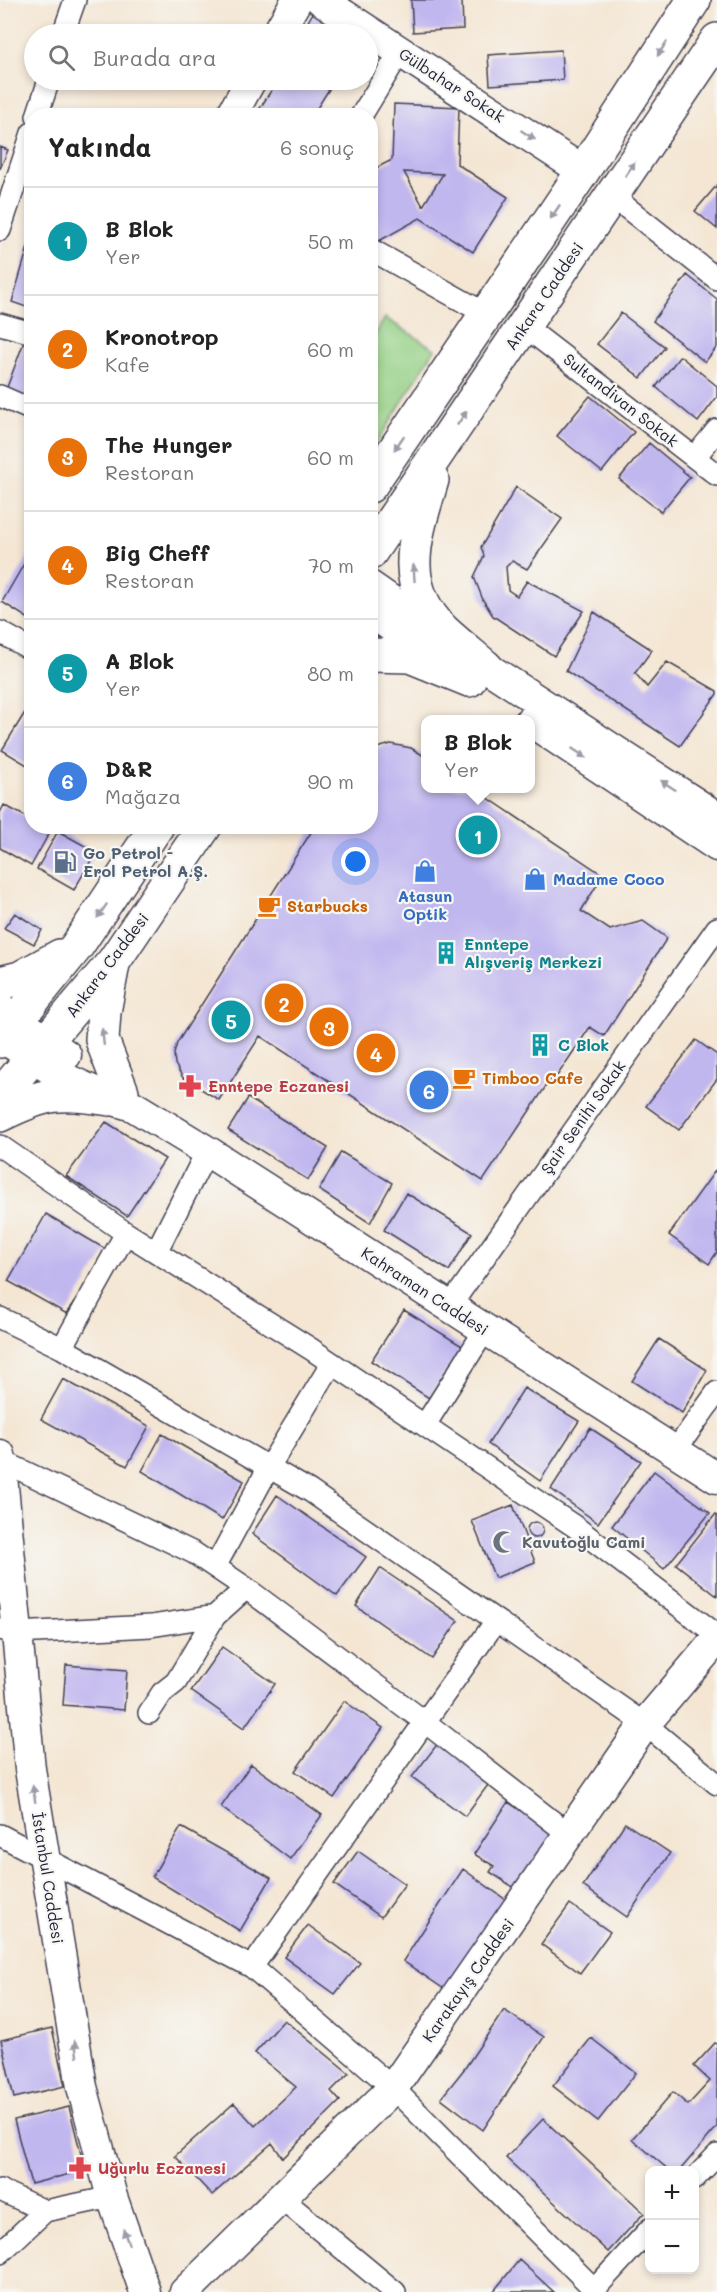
<!DOCTYPE html>
<html lang="tr">
<meta charset="utf-8">
<style>
body{margin:0;font-family:Mali,sans-serif;background:#f2f2f2;color:#222}
.controls{position:absolute;right:18px;bottom:18px;display:grid;overflow:hidden;border-radius:12px;box-shadow:0 3px 9px #0003}
.controls button{width:54px;height:54px;display:grid;place-items:center;padding:0;border:0;border-bottom:2px solid #e0e0e0;background:#fff;color:#222;font:30px sans-serif}
.you{position:absolute;left:356px;top:862px;width:21px;height:21px;margin:-15px;border:4px solid #fff;border-radius:50%;background:#1a73e8;box-shadow:0 0 0 9px #1a73e833}
.badge{display:grid;place-items:center;width:39px;height:39px;border-radius:50%;background:#b5179e;color:#fff;font-size:20px;font-weight:700}
.pin{position:absolute;translate:-50% -50%;border:3px solid #fff;box-shadow:0 2px 6px #0006}
.popup{position:absolute;left:421px;top:715px;width:114px;height:78px;box-sizing:border-box;display:grid;place-content:center;border-radius:12px;background:#fff;filter:drop-shadow(0 2px 4px #0005);font-size:20px;white-space:nowrap;color:#767676}
.popup b{font-size:22px;color:#222}
.popup::after{content:'';position:absolute;left:50%;top:100%;margin-left:-12px;border:12px solid transparent;border-top-color:#fff}
.list{margin:0;padding:0;list-style:none}
h2{display:flex;justify-content:space-between;align-items:center;height:78px;margin:0;padding:0 24px;font-size:26px}
h2 small{font-size:20px;font-weight:400;color:#767676}
.list li{display:grid;grid-template-columns:39px 1fr auto;gap:18px;align-items:center;box-sizing:border-box;height:108px;padding:0 24px;border-top:2px solid #e0e0e0}
.list b{display:block;font-size:22px;white-space:nowrap}
.list p{margin:0;font-size:20px;white-space:nowrap;color:#767676}
.list em{font-size:20px;font-style:normal;color:#767676}
.icon{flex:none;width:33px;height:33px;fill:none;stroke:currentColor;stroke-width:2;stroke-linecap:round;stroke-linejoin:round}
.map{position:relative;flex:none;width:717px;height:2292px;overflow:hidden}
.search{position:absolute;background:#fff;box-shadow:0 3px 9px #0003;left:24px;top:24px;width:354px;height:66px;display:flex;align-items:center;gap:15px;box-sizing:border-box;padding:0 21px;border-radius:33px;color:#767676;font-size:22px}
.panel{position:absolute;background:#fff;box-shadow:0 3px 9px #0003;left:24px;top:108px;width:354px;height:726px;border-radius:24px}
.map>svg:first-child{display:block}
.green{fill:#93cf83;stroke:#5a785f;stroke-width:1.5}
.building{fill:#c1b7ef;fill-rule:evenodd}
.lines{fill:none;stroke-linecap:round;stroke-linejoin:round}
.street-casing{stroke:#423f52;stroke-width:24}
.secondary-casing{stroke:#423f52;stroke-width:33}
.primary-casing{stroke:#423f52;stroke-width:36}
.street{stroke:#fff;stroke-width:21}
.secondary{stroke:#fff;stroke-width:30}
.primary{stroke:#fff;stroke-width:33}
.oneway{fill:#9c9ca7}
.labels{text-anchor:middle;stroke-width:4.5;stroke-linejoin:round;paint-order:stroke}
.street-label{font-size:16px;fill:#22223b;stroke:#f6f6f2}
.service-label{font-size:16px;font-weight:bold;fill:#4e5e75;stroke:#f6f6f2;text-anchor:start}
.shop-label{font-size:16px;font-weight:bold;fill:#366cbe;stroke:#f6f6f2;text-anchor:start}
.food-label{font-size:16px;font-weight:bold;fill:#c56008;stroke:#f6f6f2;text-anchor:start}
.culture-label{font-size:16px;font-weight:bold;fill:#0d838f;stroke:#f6f6f2;text-anchor:start}
.health-label{font-size:16px;font-weight:bold;fill:#be3a42;stroke:#f6f6f2;text-anchor:start}
.worship-label{font-size:16px;font-weight:bold;fill:#5b616d;stroke:#f6f6f2;text-anchor:start}
</style>
<div class="map">
<svg width="717" height="2292" viewBox="0 0 717 2292">
<rect width="100%" height="100%" fill="#f6f6f2"/>
<filter id="ink" filterUnits="userSpaceOnUse"><feTurbulence type="fractalNoise" baseFrequency=".0167" numOctaves="2"/><feDisplacementMap in="SourceGraphic" scale="12" xChannelSelector="R" yChannelSelector="G"/><feConvolveMatrix kernelMatrix="1 2 1 2 8 2 1 2 1" color-interpolation-filters="sRGB"/></filter>
<filter id="wash" filterUnits="userSpaceOnUse"><feTurbulence type="fractalNoise" baseFrequency=".008" numOctaves="4" result="noise"/><feDisplacementMap in="SourceGraphic" scale="24" xChannelSelector="R" yChannelSelector="G"/><feGaussianBlur stdDeviation="1.35" result="paint"/><feColorMatrix in="noise" values="0 0 0 0 0 0 0 0 0 0 0 0 0 0 0 0 0 1.4 0 .05"/><feComposite in="paint" operator="in"/></filter>
<g filter="url(#wash)">
<rect width="100%" height="100%" fill="#f4e6d3"/>
<path class="green" d="M385,318L435,349L376,444L371,441V341Z"/>
<g id="blocks">
<path class="building" d="M411,0H462L463,29L413,32Z
M318,4L359,34H301Z
M561,50L563,80L490,85L488,55Z
M278,80H327L333,83L312,116H255Z
M394,104L459,107L457,164L508,197L473,252L420,218L370,246V171L392,160ZM404,172L443,174L423,206Z
M0,147L8,150L0,169Z
M717,185V229L695,211Z
M31,237H32V309L12,302Z
M687,275L717,299V347L705,362L653,321Z
M621,313L665,347L641,378L597,344Z
M25,339L32,341V399L6,390Z
M680,356L717,386V397L698,422L656,387Z
M590,396L634,432L602,472L557,436Z
M649,443L690,477L661,512L619,479Z
M516,487L562,519L527,569L512,561L506,567L508,590L517,596L527,581L584,611L554,656L493,616L483,600L474,577L484,556L481,547Z
M32,550V621L2,602Z
M594,612L652,650L635,673L647,687L667,662L717,691V694L680,746L566,671Z
M32,701V768L2,750Z
M391,744L411,748L426,757V788H473L603,875L581,911L610,930L643,921L667,938L604,1036L590,1027L557,1076L554,1074L483,1181L260,1036L219,1100L183,1078L175,1064L174,1054L177,1043L315,826H370V750Z
M4,805L32,820V826L52,828L31,866L0,848V813Z
M58,831L96,852L74,890L37,869Z
M15,913L42,930L34,944L4,928Z
M696,1040L717,1055V1079L679,1130L646,1106Z
M248,1098L328,1148L308,1180L228,1130Z
M106,1122L165,1159L127,1216L66,1176Z
M341,1152L392,1183L370,1223L319,1190Z
M717,1168V1252L709,1264L669,1235Z
M406,1193L472,1233L449,1271L384,1230Z
M46,1214L107,1250L67,1314L8,1281Z
M404,1310L462,1346L429,1398L371,1361Z
M659,1339L707,1370L682,1413L632,1381Z
M63,1379L149,1426L127,1466L41,1419Z
M524,1388L579,1421L540,1481L488,1444Z
M590,1428L641,1461L598,1523L551,1489Z
M162,1434L244,1481L222,1520L142,1471Z
M654,1471L710,1513L664,1569L612,1526Z
M277,1495L366,1557L337,1596L252,1534Z
M513,1505L535,1562L495,1578L472,1521Z
M715,1515L717,1516V1596L676,1564Z
M527 1530a8 8 0 1 1 16 0a8 8 0 1 1-16 0Z
M380,1568L458,1621L432,1659L356,1606Z
M222,1647L275,1684L244,1728L191,1691Z
M66,1665L127,1670L124,1710L63,1705Z
M344,1701L383,1728L334,1798L295,1771Z
M439,1742L491,1781L465,1816L412,1777Z
M251,1764L322,1815L290,1859L221,1807Z
M508,1802L557,1833L519,1891L490,1872L494,1866L474,1854Z
M625,1823L670,1853L627,1917L583,1886Z
M181,1827L271,1878L240,1931L152,1877Z
M358,1851L405,1884L381,1917L334,1884Z
M463,1869L506,1900L447,1991L403,1961Z
M570,1904L610,1932L580,1973L541,1944Z
M308,1925L360,1963L335,1994L284,1957Z
M504,2010L544,2037L483,2130L441,2098L465,2068Z
M284,2020L349,2073L331,2091L340,2101L283,2158L272,2143L212,2195L175,2156L234,2103L255,2126L296,2087L255,2053Z
M52,2028L65,2086L14,2098L1,2040Z
M591,2038L636,2073L598,2121L553,2086Z
M715,2043L717,2044V2127L680,2170H669L632,2139L673,2092L688,2105L710,2081L694,2066Z
M69,2107L85,2170L31,2184L14,2120Z
M543,2119L644,2213L608,2252L506,2158Z
M519,2260L554,2292H493Z"/>
</g>
</g>
<g filter="url(#ink)">
<use href="#blocks" fill-opacity="0" stroke="#423f52" stroke-width="1.5"/>
<g class="lines">
<g class="street-casing">
<path id="street" d="M63,34L75,0
M37,116L49,80
M361,116L400,52
M612,196L717,279
M0,230L32,133
M370,249L486,314
M0,324L32,333
M524,326L717,475
M0,396L32,410
M695,457L717,430
M0,632L32,650
M0,1146L126,1233L311,1349L577,1528L717,1635
M156,1252L207,1151
M450,1306L717,928
M0,1318L62,1348L310,1491L645,1724L717,1784
M62,1348L126,1233
M425,1425L485,1330
M675,1451L717,1392
M0,1460L194,1553L246,1588L425,1722L570,1835
M215,1567L269,1467L332,1363
M0,1629L17,1633L151,1626L215,1616L246,1588
M149,1713L162,1693L176,1682L215,1616
M0,1835L252,1967L393,2088L597,2292
M252,1967L496,1621
M694,2179L717,2155
M0,2190L45,2211
M280,2197L395,2292
M0,2253L45,2211L112,2197
M592,2292L650,2229"/>
</g>
<g class="secondary-casing">
<path id="secondary" d="M321,0L583,171
M277,34L297,0
M231,116L251,80
M370,586L486,667L717,817
M370,612L422,647
M530,721L717,846
M0,1008L66,1055
M0,1036L64,1078L110,1099L133,1106L207,1151L717,1478
M0,1455L30,1769L82,2087L112,2197L145,2292
M185,2292L393,2088L645,1724L717,1639"/>
</g>
<g class="primary-casing">
<path id="primary" d="M432,480C416,535 396,584 444,631C457,643 472,655 486,667
M370,486L583,171L694,0
M370,553L717,40
M370,655L410,656L469,680
M113,964L104,1012L102,1040L122,1092
M0,983L20,978L60,956
M0,1041L77,946L157,826
M0,1096L114,961L205,826
M0,1115C47,1092 59,1091 110,1099"/>
</g>
<use href="#street" class="street"/>
<use href="#secondary" class="secondary"/>
<use href="#primary" class="primary"/>
</g>
<defs><path id="oneway-solid" d="M-6-.8H1V-3.2L6.5 0L1 3.2V.8H-6Z" transform="scale(1.5)"/></defs>
<g class="oneway">
<use href="#oneway-solid" transform="translate(662 49) rotate(123)"/>
<use href="#oneway-solid" transform="translate(528 135) rotate(33)"/>
<use href="#oneway-solid" transform="translate(630 169) rotate(-56)"/>
<use href="#oneway-solid" transform="translate(555 212) rotate(124)"/>
<use href="#oneway-solid" transform="translate(462 418) rotate(-56)"/>
<use href="#oneway-solid" transform="translate(399 443) rotate(124)"/>
<use href="#oneway-solid" transform="translate(414 573) rotate(-94)"/>
<use href="#oneway-solid" transform="translate(579 753) rotate(34)"/>
<use href="#oneway-solid" transform="translate(668 785) rotate(-147)"/>
<use href="#oneway-solid" transform="translate(102 911) rotate(125)"/>
<use href="#oneway-solid" transform="translate(103 1037) rotate(-96)"/>
<use href="#oneway-solid" transform="translate(34 1794) rotate(-99)"/>
<use href="#oneway-solid" transform="translate(76 2049) rotate(-99)"/>
<use href="#oneway-solid" transform="translate(126 2237) rotate(-109)"/>
</g>
</g>
<defs>
<g id="fuel-bare" transform="scale(1.8)"><path d="M-5.5-6h7V0h2V4h1.3V-2.5L3-4.5l.8-.8L6-3V5H2.5V1h-1V6h-7ZM-4.2-4.7v3.2H.2V-4.7Z" fill="#5c6f8a" stroke="#f6f6f2" stroke-width="2.5" paint-order="stroke"/></g>
<g id="shop-bare" transform="scale(1.8)"><path d="M-5-2.5h2.3a2.7 3.5 0 0 1 5.4 0H5L5.5 6h-11ZM-1.5-2.5h3a1.5 2.3 0 0 0-3 0Z" fill="#3f7fe0" stroke="#f6f6f2" stroke-width="2.5" paint-order="stroke"/></g>
<g id="cafe-bare" transform="scale(1.8)"><path d="M-5.5-4.5H6V0H3Q3 3.5 0 3.5H-2.5Q-5.5 3.5-5.5 0ZM3-3.2v2h1.7v-2ZM-6 4.5H4V6H-6Z" fill="#e8710a" stroke="#f6f6f2" stroke-width="2.5" paint-order="stroke"/></g>
<g id="building-bare" transform="scale(1.8)"><path d="M-4-6H4V6H1V3H-1V6H-4ZM-2.5-4.3h1.7v1.8h-1.7ZM.8-4.3h1.7v1.8H.8ZM-2.5-1h1.7V.8h-1.7ZM.8-1h1.7V.8H.8Z" fill="#0f9aa8" stroke="#f6f6f2" stroke-width="2.5" paint-order="stroke"/></g>
<g id="pharmacy-bare" transform="scale(1.8)"><path d="M-2-6h4v4h4v4h-4v4h-4v-4h-4v-4h4Z" fill="#e0444e" stroke="#f6f6f2" stroke-width="2.5" paint-order="stroke"/></g>
<g id="mosque-bare" transform="scale(1.8)"><path d="M3.5-4.9A6 6 0 1 0 3.5 4.9A5 5 0 1 1 3.5-4.9Z" fill="#6b7280" stroke="#f6f6f2" stroke-width="2.5" paint-order="stroke"/></g>
</defs>
<g fill-rule="evenodd">
<use href="#fuel-bare" x="65" y="862"/>
<use href="#shop-bare" x="425" y="871"/>
<use href="#shop-bare" x="535" y="879"/>
<use href="#cafe-bare" x="269" y="906"/>
<use href="#building-bare" x="446" y="953"/>
<use href="#building-bare" x="540" y="1045"/>
<use href="#cafe-bare" x="464" y="1078"/>
<use href="#pharmacy-bare" x="190" y="1086"/>
<use href="#mosque-bare" x="504" y="1542"/>
<use href="#pharmacy-bare" x="80" y="2168"/>
</g>
<g class="labels">
<g class="street-label">
<text transform="translate(452 85) rotate(33)" y="6">Gülbahar Sokak</text>
<text transform="translate(544 296) rotate(-56)" y="6">Ankara Caddesi</text>
<text transform="translate(621 400) rotate(38)" y="6">Sultandivan Sokak</text>
<text transform="translate(107 965) rotate(-53)" y="6">Ankara Caddesi</text>
<text transform="translate(583 1117) rotate(-55)" y="6">Şair Senihi Sokak</text>
<text transform="translate(425 1291) rotate(33)" y="6">Kahraman Caddesi</text>
<text transform="translate(48 1878) rotate(81)" y="6">İstanbul Caddesi</text>
<text transform="translate(468 1980) rotate(-55)" y="6">Karakayış Caddesi</text>
</g>
<g class="service-label">
<text x="83" y="859">Go Petrol -<tspan x="83" dy="18">Erol Petrol A.Ş.</tspan></text>
</g>
<g class="shop-label">
<text x="553" y="885">Madame Coco</text>
<text x="425" y="902" text-anchor="middle">Atasun<tspan x="425" dy="18">Optik</tspan></text>
</g>
<g class="food-label">
<text x="287" y="912">Starbucks</text>
<text x="482" y="1084">Timboo Cafe</text>
</g>
<g class="culture-label">
<text x="464" y="950">Enntepe<tspan x="464" dy="18">Alışveriş Merkezi</tspan></text>
<text x="558" y="1051">C Blok</text>
</g>
<g class="health-label">
<text x="208" y="1092">Enntepe Eczanesi</text>
<text x="98" y="2174">Uğurlu Eczanesi</text>
</g>
<g class="worship-label">
<text x="522" y="1548">Kavutoğlu Cami</text>
</g>
</g>
</svg>
<div class="controls">
<button>+</button>
<button>−</button>
</div>
<div class="you"></div>
<div class="pin badge" style="left:478px;top:835px;background:#0f9aa8">1</div>
<div class="popup"><b>B Blok</b>Yer</div>
<div class="pin badge" style="left:284px;top:1003px;background:#e8710a">2</div>
<div class="pin badge" style="left:329px;top:1027px;background:#e8710a">3</div>
<div class="pin badge" style="left:376px;top:1053px;background:#e8710a">4</div>
<div class="pin badge" style="left:231px;top:1020px;background:#0f9aa8">5</div>
<div class="pin badge" style="left:429px;top:1090px;background:#3f7fe0">6</div>
<div class="search"><svg class="icon" aria-label="search" viewBox="0 0 24 24"><circle cx="10" cy="10" r="6"/><path d="M15 15l6 6"/></svg>Burada ara</div>
<section class="panel">
<h2>Yakında<small>6 sonuç</small></h2>
<ul class="list">
<li><span class="badge" style="background:#0f9aa8">1</span><div><b>B Blok</b><p>Yer</p></div><em>50 m</em></li>
<li><span class="badge" style="background:#e8710a">2</span><div><b>Kronotrop</b><p>Kafe</p></div><em>60 m</em></li>
<li><span class="badge" style="background:#e8710a">3</span><div><b>The Hunger</b><p>Restoran</p></div><em>60 m</em></li>
<li><span class="badge" style="background:#e8710a">4</span><div><b>Big Cheff</b><p>Restoran</p></div><em>70 m</em></li>
<li><span class="badge" style="background:#0f9aa8">5</span><div><b>A Blok</b><p>Yer</p></div><em>80 m</em></li>
<li><span class="badge" style="background:#3f7fe0">6</span><div><b>D&amp;R</b><p>Mağaza</p></div><em>90 m</em></li>
</ul>
</section>
</div>
